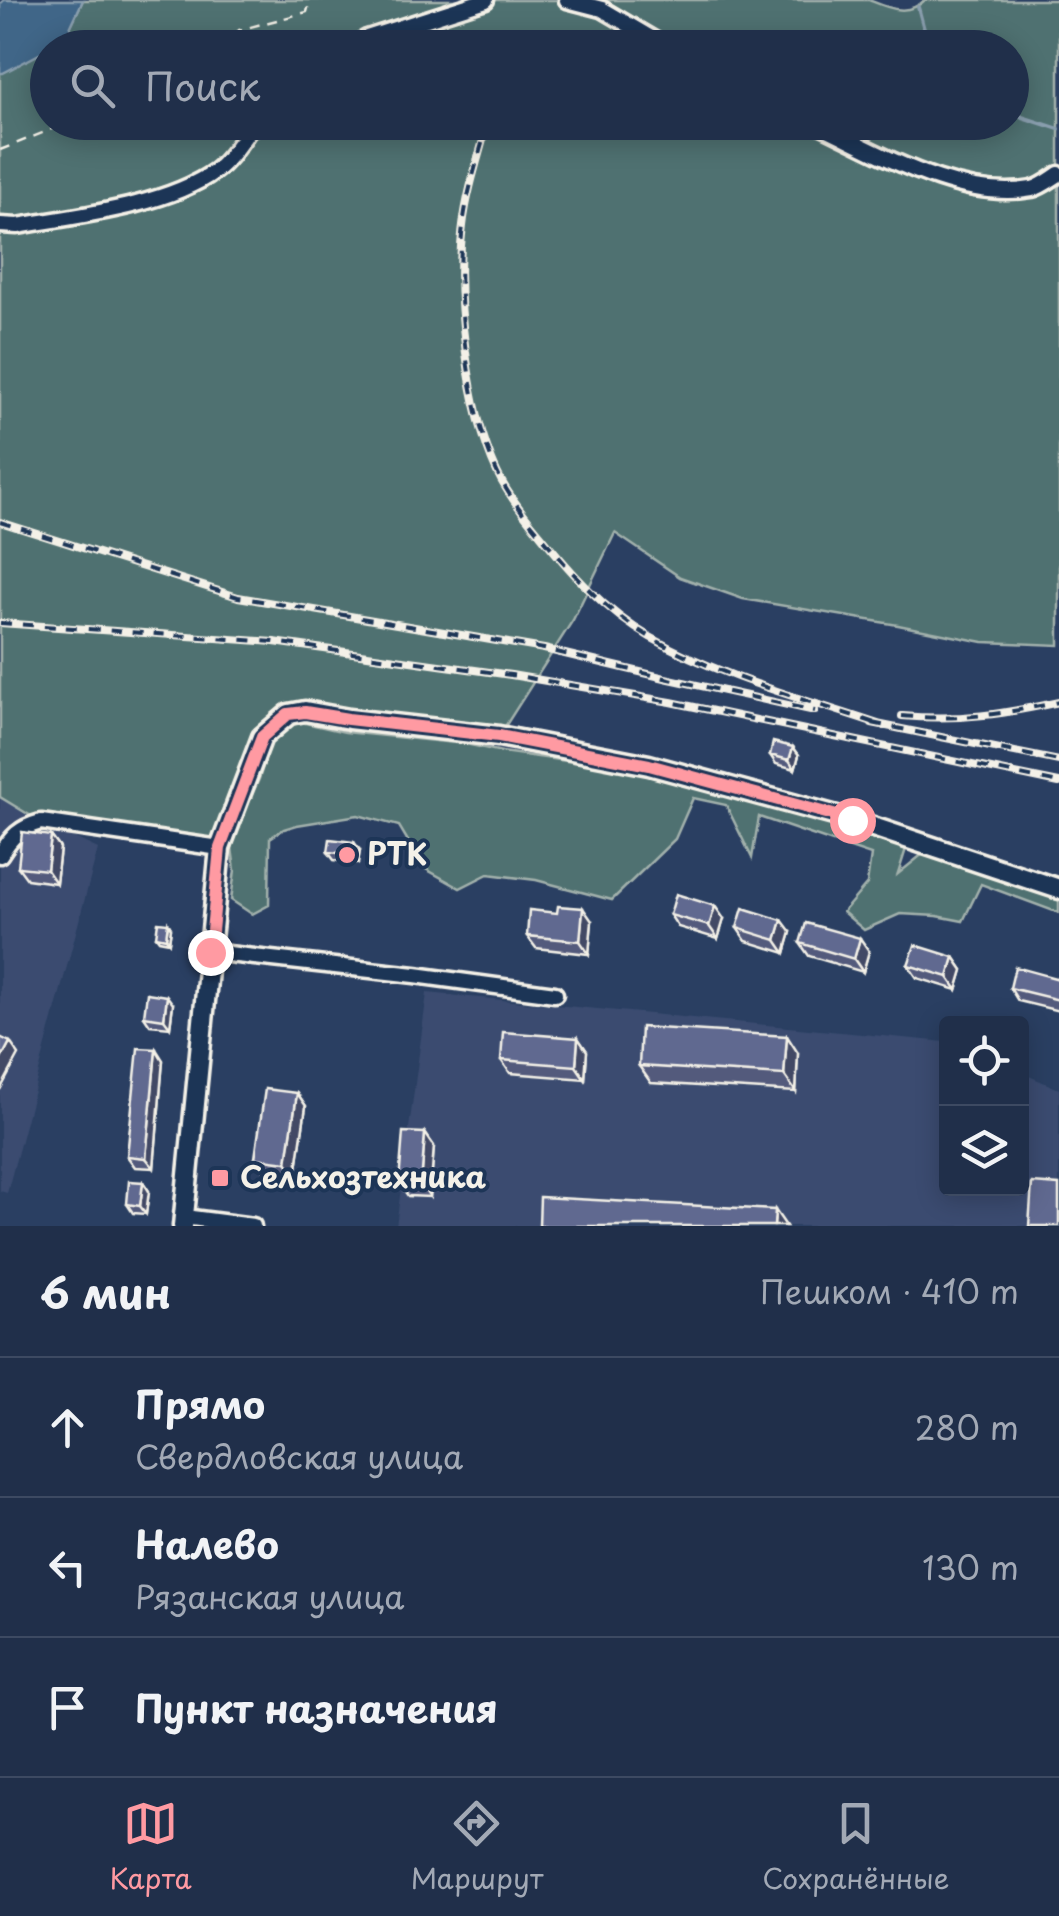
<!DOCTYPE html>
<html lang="ru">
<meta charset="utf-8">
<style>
body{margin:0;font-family:"Playpen Sans",sans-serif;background:#283751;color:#f1f3f6}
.controls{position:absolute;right:30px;bottom:30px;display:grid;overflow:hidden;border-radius:10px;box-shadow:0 5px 25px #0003}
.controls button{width:90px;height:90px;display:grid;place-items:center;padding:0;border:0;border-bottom:2px solid #3d4a62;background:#202f4a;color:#f1f3f6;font:50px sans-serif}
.stop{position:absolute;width:30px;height:30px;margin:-22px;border:8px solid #ff9aa2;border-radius:50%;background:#fff}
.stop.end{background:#ff9aa2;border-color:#fff;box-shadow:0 2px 10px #0008}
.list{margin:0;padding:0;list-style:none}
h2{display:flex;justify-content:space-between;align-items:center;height:130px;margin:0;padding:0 40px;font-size:42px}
h2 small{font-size:32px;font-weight:400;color:#a2a9b5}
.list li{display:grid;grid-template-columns:65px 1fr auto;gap:30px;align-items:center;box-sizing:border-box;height:140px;padding:0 40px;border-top:2px solid #3d4a62}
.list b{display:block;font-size:38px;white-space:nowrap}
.list p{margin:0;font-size:32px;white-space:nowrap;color:#a2a9b5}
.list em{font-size:32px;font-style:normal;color:#a2a9b5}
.icon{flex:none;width:55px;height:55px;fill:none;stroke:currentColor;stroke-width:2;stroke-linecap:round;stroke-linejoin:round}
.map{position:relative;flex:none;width:1059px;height:1226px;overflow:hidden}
.search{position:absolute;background:#202f4a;box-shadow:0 5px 25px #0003;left:30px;right:30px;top:30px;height:110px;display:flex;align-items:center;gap:25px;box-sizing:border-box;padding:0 35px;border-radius:55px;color:#a2a9b5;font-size:38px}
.sheet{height:550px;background:#202f4a}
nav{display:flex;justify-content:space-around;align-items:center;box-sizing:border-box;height:140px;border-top:2px solid #3d4a62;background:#202f4a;font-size:28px;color:#a2a9b5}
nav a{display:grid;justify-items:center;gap:5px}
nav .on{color:#ff9aa2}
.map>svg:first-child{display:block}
.built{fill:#3a4c70}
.green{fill:#507171;stroke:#a2b1ac;stroke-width:2.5}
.water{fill:#416688;stroke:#899eae;stroke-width:2.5}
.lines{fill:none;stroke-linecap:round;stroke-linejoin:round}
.stream{stroke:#899eae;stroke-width:4}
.minor-casing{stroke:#f4f1e8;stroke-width:21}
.major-casing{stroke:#f4f1e8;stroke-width:25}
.path{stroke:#f4f1e8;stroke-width:2.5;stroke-dasharray:10 8;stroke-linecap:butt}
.minor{stroke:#1d3557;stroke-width:14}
.major{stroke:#1d3557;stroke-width:18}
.rail-casing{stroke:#f4f1e8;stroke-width:8}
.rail{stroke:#1d3557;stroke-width:4;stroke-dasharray:11;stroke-linecap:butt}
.wall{fill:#535a7c;stroke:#f4f1e8;stroke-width:2.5}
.shaded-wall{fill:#434a65;stroke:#f4f1e8;stroke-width:2.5}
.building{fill:#606990;stroke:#f4f1e8;stroke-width:2.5}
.route{stroke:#ff9aa2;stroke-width:12}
.poi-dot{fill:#ff9aa2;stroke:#1d3557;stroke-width:4}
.labels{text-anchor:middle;stroke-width:8;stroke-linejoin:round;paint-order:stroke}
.poi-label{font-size:30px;font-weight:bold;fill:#f4f1e8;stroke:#1d3557;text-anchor:start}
</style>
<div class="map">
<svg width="1059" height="1226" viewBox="0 0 1059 1226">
<rect width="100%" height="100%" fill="#2a3f62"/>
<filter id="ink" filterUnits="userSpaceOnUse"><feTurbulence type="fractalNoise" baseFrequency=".01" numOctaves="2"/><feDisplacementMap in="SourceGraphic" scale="20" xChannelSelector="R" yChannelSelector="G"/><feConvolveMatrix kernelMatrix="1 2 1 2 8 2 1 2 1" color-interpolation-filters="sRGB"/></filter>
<g filter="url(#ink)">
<path class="built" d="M0,797L26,815L98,849L7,1193L0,1191Z
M427,993L946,1042V1188H1022V1073L1059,1089V1226H396Z"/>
<path class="green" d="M83,0H869C889,8 907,17 925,0H1059V645L983,642L898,625L743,599L680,577L615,533L573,620L499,736L305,711L275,724L220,848L41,822L0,797V73L47,49L48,122H1012V48L51,47L64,40Z
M301,722L345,732L466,744L502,752L638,771L858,829L906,849L898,874L924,853L1059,899V913L981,884L963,921L937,916L900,914L864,930L843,912L867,884L871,855L759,817L752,858L726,805L693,798L675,839L612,900L536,880L488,874L460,888L424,868L399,826L358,815L297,825L284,829L270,838L269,905L252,914L231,900L235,870L232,848L240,821L259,779L270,744L283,728Z"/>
<path class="water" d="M4,0H83L64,41L3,73H0V4Z"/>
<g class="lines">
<path class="stream" d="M918,7L929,48
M1012,108L1022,117L1059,129"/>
<g class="minor-casing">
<path id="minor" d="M567,0L602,9L668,48
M349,48L367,38L486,0
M813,122C878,152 958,202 1032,189C1041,187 1051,179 1059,174
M0,225L18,226C76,216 167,206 215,171C230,160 243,138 255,122
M0,855C12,836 19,828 41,822L220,848
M210,952L415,975L555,994
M184,1217L253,1226"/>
</g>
<g class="major-casing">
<path id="major" d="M183,1226L220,848L262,737L289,714L305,711L349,719L499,736L649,765L852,820L1059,889"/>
</g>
<path class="path" d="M222,48L239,30L307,12L310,0
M0,150L70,122"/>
<use href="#minor" class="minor"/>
<use href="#major" class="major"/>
<g class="rail-casing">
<path id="rail" d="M507,48L512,31
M488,122C479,156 467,191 463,226C454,293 468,410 497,472C507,494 524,515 540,534C572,574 605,611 650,637C722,678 805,699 884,726
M0,522L238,597L544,649L665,678L815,711
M0,623L274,642L511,675L671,702L1059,783
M902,716C960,721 1003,714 1059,702
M872,723L1059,761"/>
</g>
<use href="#rail" class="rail"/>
</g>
<path class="wall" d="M793,747L799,755L795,769L776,764L770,755Z
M51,836L60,848L56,883L27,879L18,867Z
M360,850L358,863L334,860L328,852Z
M670,915L724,919L718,939L678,927Z
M592,921L589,954L536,948L527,936Z
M168,923L171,928L169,942L159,940L156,936Z
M737,928L791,932L785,953L746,941Z
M800,943L869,951L863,972L809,956Z
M954,957L963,970L957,990L917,978L908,965Z
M1059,979V1011L1018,1001L1010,988Z
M173,1004L170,1027L150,1025L144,1016Z
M578,1038L587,1051L585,1079L510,1073L501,1060Z
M798,1053L796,1092L651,1083L639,1066Z
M163,1060L154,1168L135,1167L127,1156Z
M297,1093L306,1106L296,1175L264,1170L255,1158Z
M425,1133L434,1146L430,1197L408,1196L399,1183Z
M143,1182L149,1191L146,1214L133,1213L127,1204Z"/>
<path class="shaded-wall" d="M793,747L799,755L795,769L789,760Z
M51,836L60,848L56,883L47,870Z
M354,842L360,850L358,863L352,854Z
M715,906L724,919L718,939L709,926Z
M583,908L592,921L589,954L580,941Z
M782,920L791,932L785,953L776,940Z
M168,923L171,928L169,942L166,938Z
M860,938L869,951L863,972L854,959Z
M954,957L963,970L957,990L948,977Z
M167,996L173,1004L170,1027L164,1019Z
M787,1036L798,1053L796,1092L784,1075Z
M578,1038L587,1051L585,1079L576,1066Z
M10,1042L19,1055L0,1090V1061Z
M156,1049L163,1060L154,1168L146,1158Z
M297,1093L306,1106L296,1175L287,1162Z
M425,1133L434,1146L430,1197L421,1184Z
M143,1182L149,1191L146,1214L140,1206Z
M775,1210L786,1226H774Z"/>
<path class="building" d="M773,742L793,747L789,760L770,755Z
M22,832L51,836L47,870L18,867Z
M330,839L354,842L352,854L328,852Z
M676,894L715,906L709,926L670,915Z
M558,906L583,908L580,941L527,936L529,910L557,913Z
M743,908L782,920L776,940L737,928Z
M158,922L168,923L166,938L156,936Z
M806,923L860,938L854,959L800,943Z
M915,945L954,957L948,977L908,965Z
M1015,967L1059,979V1000L1010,988Z
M147,993L167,996L164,1019L144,1016Z
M641,1027L787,1036L784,1075L639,1066Z
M503,1032L578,1038L576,1066L501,1060Z
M0,1037L10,1042L0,1061Z
M138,1048L156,1049L146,1158L127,1156Z
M265,1089L297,1093L287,1162L255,1158Z
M403,1132L425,1133L421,1184L399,1183Z
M129,1181L143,1182L140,1206L127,1204Z
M1032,1183L1059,1185V1226H1029Z
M540,1197L775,1210L774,1226H539Z"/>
</g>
<g class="lines" filter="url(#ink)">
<path class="route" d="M210,952L220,848L262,737L288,714L305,712L348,719L499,736L649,765L852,820"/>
</g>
<g class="poi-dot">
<circle cx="347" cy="855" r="10"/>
<rect x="210" y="1168" width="20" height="20" rx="5"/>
</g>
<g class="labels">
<g class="poi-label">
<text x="367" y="865">РТК</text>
<text x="240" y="1188">Сельхозтехника</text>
</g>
</g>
</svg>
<div class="controls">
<button><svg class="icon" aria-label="locate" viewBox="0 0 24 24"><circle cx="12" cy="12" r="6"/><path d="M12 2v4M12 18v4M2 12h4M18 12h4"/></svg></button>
<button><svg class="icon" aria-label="layers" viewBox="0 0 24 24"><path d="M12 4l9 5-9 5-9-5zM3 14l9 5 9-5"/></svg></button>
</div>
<div class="stop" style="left:852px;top:820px"></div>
<div class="stop end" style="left:210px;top:952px"></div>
<div class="search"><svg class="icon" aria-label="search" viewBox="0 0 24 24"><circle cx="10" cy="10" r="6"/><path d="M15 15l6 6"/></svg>Поиск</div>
</div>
<section class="sheet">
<h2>6 мин<small>Пешком · 410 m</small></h2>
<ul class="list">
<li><svg class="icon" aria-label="ahead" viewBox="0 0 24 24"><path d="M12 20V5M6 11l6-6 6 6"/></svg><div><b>Прямо</b><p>Свердловская улица</p></div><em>280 m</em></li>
<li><svg class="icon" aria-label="left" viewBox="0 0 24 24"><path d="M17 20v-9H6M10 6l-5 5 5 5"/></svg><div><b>Налево</b><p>Рязанская улица</p></div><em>130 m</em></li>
<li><svg class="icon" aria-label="arrive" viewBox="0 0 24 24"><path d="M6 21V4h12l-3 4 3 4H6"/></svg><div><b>Пункт назначения</b></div></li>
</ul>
</section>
<nav>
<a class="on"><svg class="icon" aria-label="map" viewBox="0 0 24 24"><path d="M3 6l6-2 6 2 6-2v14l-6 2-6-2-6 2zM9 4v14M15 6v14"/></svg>Карта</a>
<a><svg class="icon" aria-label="directions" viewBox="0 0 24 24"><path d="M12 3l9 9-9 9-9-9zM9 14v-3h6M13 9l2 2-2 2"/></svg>Маршрут</a>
<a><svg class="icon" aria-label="saved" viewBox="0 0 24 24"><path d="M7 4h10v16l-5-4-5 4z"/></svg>Сохранённые</a>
</nav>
